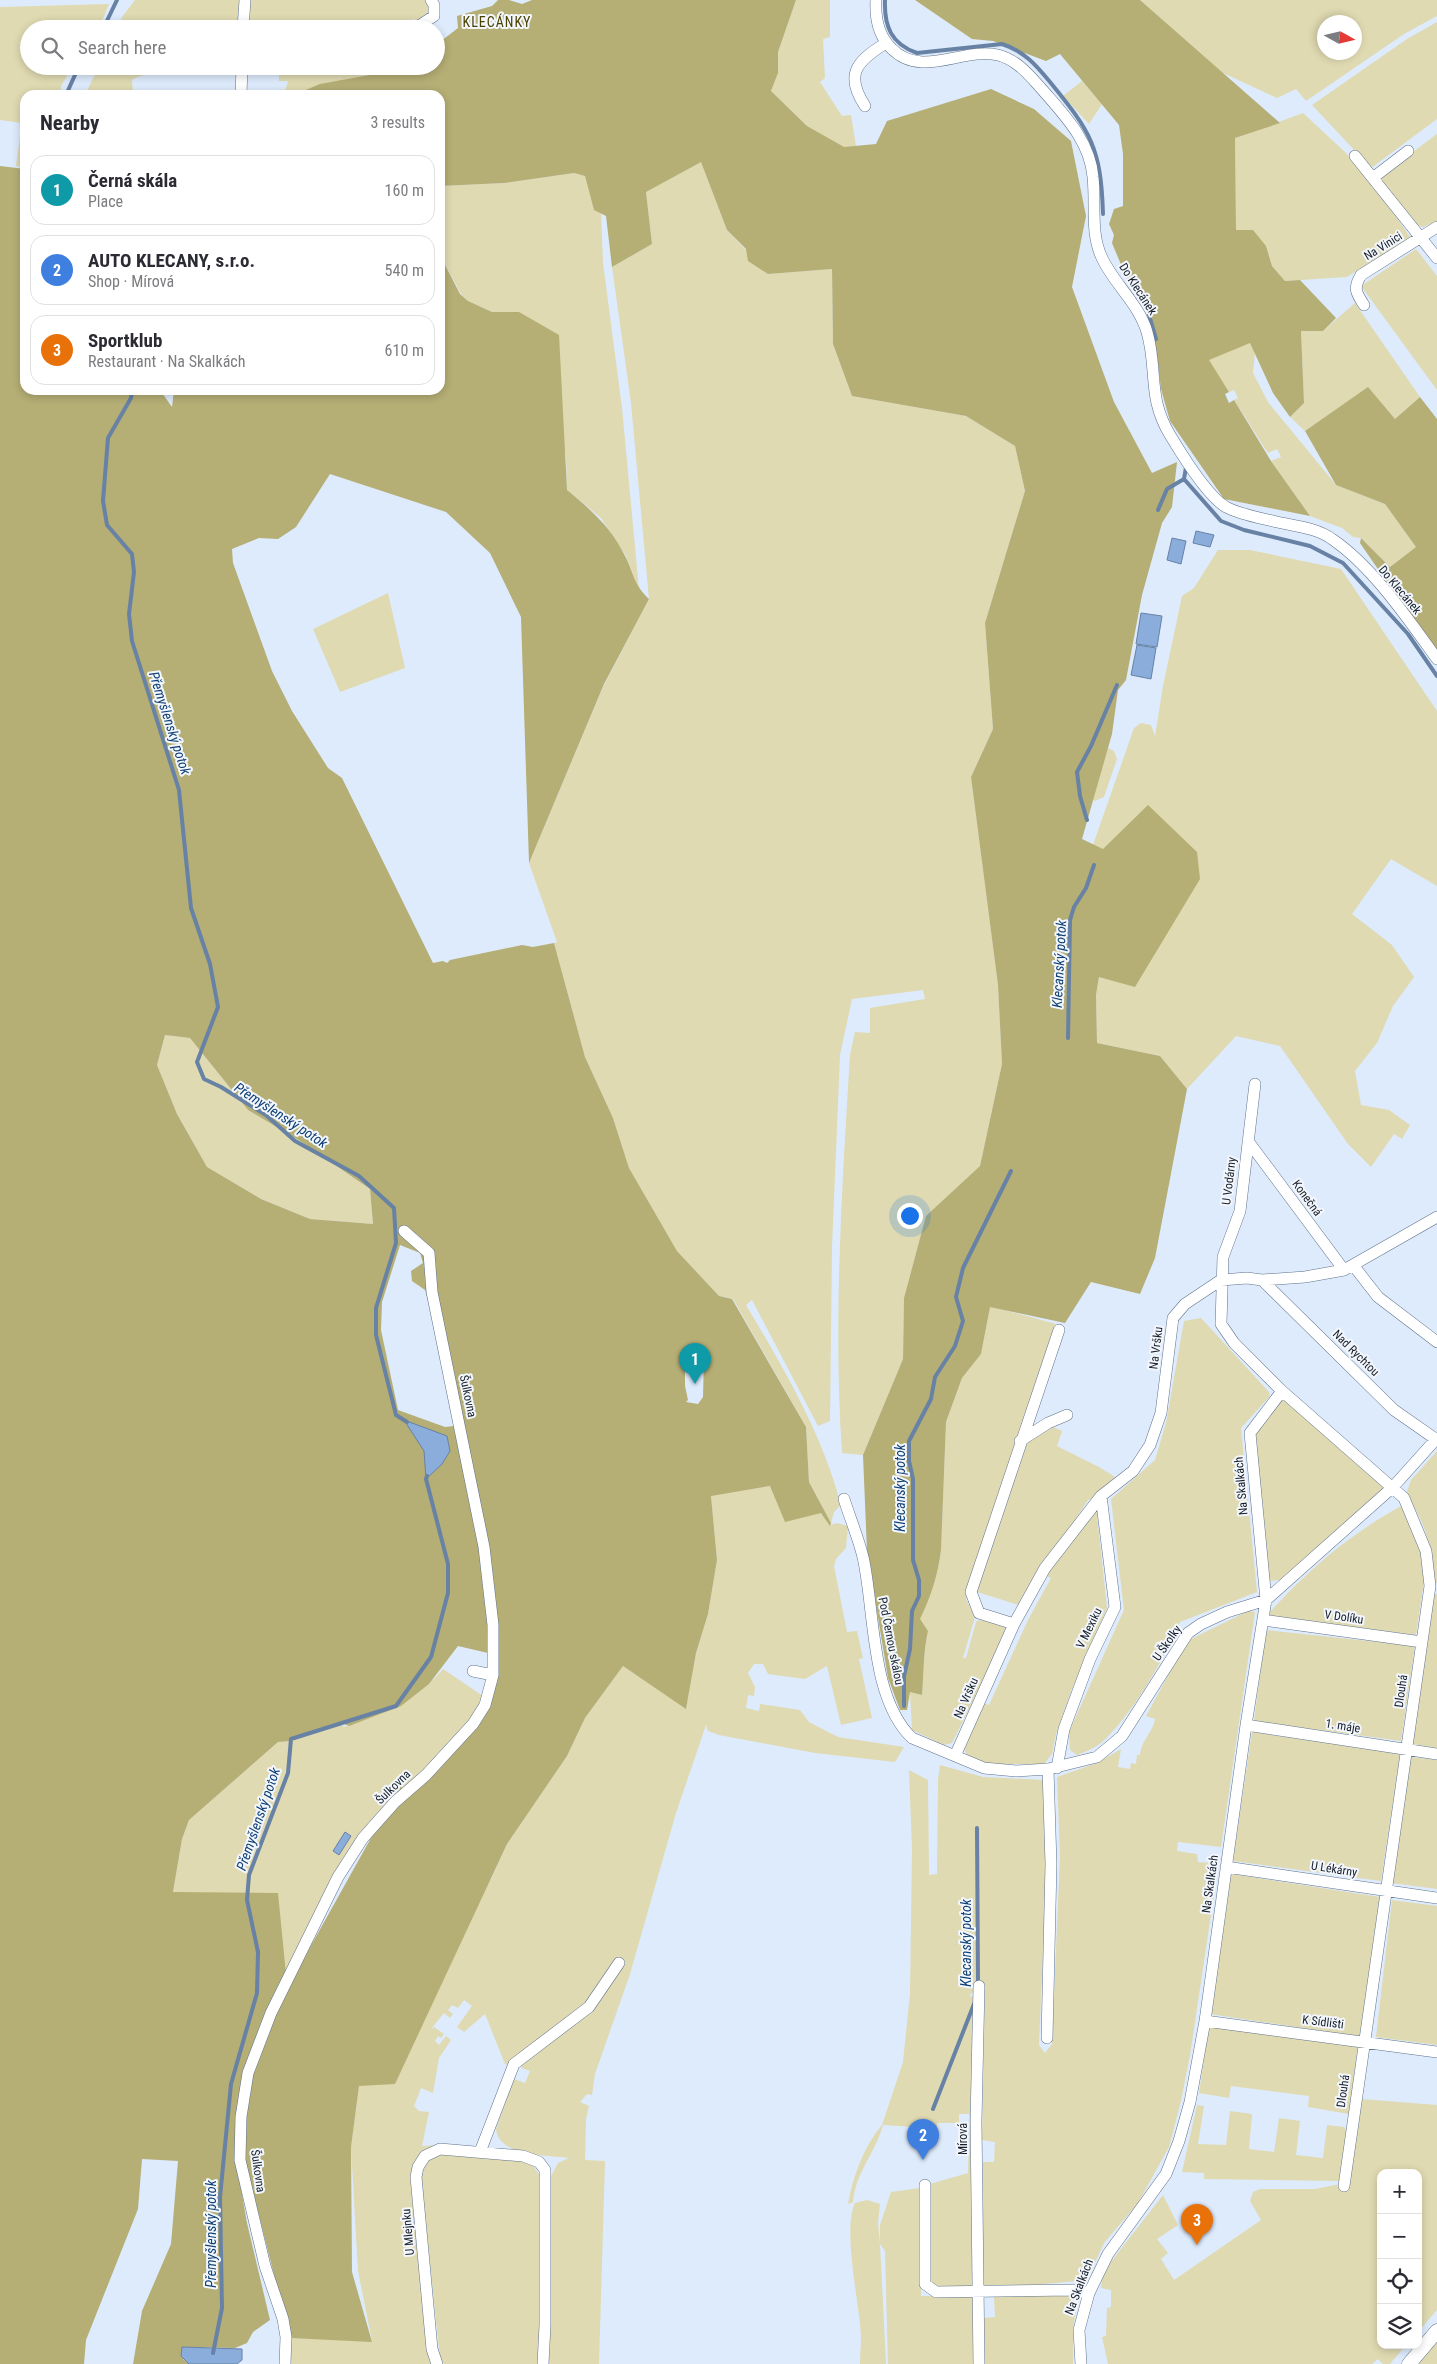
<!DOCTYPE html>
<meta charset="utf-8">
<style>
body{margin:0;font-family:"Roboto Condensed",sans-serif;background:#f2f2f3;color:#2b2b33}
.controls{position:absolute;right:15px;bottom:15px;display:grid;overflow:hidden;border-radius:10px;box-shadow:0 2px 8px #0003}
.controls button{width:45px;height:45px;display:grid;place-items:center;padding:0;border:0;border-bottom:1px solid #e1e1e2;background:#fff;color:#2b2b33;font:25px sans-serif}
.compass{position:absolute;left:1317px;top:15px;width:45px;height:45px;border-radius:50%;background:#fff;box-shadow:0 2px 8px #0003;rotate:98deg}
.you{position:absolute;left:909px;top:1215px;width:18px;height:18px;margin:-12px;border:4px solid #fff;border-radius:50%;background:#1a73e8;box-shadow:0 0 0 8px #1a73e833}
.badge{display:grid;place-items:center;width:32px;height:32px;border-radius:50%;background:#0b8043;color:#fff;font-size:16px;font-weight:700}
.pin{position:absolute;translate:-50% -41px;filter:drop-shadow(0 1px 2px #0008)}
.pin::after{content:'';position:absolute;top:26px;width:18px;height:15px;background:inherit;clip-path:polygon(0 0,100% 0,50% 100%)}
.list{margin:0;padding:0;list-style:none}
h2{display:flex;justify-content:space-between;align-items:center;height:65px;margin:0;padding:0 20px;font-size:21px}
h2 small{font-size:16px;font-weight:400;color:#7c7c81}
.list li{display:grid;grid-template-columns:32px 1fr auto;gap:15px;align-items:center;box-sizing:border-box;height:70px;margin:0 10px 10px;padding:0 10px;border:1px solid #e1e1e2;border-radius:15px}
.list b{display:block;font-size:19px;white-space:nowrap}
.list p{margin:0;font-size:16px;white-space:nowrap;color:#7c7c81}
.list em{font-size:16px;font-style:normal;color:#7c7c81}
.icon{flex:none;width:28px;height:28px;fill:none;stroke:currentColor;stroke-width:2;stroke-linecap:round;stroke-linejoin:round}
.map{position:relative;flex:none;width:1437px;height:2364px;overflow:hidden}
.search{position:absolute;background:#fff;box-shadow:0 2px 8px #0003;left:20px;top:20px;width:425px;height:55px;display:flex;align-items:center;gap:12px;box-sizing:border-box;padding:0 18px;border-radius:28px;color:#7c7c81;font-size:19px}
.panel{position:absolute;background:#fff;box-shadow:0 2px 8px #0003;left:20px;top:90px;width:425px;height:305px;border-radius:15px}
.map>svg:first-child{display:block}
.green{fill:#dfdab1;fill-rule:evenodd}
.forest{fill:#b5ae75;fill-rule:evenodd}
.water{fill:#8aaddb;stroke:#6782a5}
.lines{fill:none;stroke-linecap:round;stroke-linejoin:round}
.stream{stroke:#6782a5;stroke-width:4}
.minor-casing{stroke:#5f728b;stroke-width:12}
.tertiary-casing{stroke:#5f728b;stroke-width:15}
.minor{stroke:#fff;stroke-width:11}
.tertiary{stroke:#fff;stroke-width:14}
.labels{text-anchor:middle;stroke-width:4;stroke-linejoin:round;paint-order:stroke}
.street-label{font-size:12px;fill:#161e28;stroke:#f3f7fd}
.neighbourhood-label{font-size:14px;letter-spacing:1px;fill:#4a4200;stroke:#f3f7fd}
.water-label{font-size:14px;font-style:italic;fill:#0d3e74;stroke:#f3f7fd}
</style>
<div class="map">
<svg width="1437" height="2364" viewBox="0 0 1437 2364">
<rect width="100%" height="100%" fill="#deebfc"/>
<path class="green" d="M135,0H239L238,29H117L122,17Z
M249,0H426L430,12L419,23L414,19L385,29H248Z
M796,0H830V37L823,39L825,78L820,82L842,116L851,115L856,146L844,148L807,126L771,91L778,73V52Z
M1140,0H1437V16L1404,34L1306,101L1296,89L1277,98L1221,72ZM1324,22H1354V52H1324Z
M109,4L99,29H29V66H73L61,86V95H25V168L16,166L22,123L0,120V7Z
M1437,22V119L1371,168L1312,105L1407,39Z
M99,66H196V73C182,72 141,72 132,80L133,95H85Z
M279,66H391L392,69L301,92V95H284L288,81H279Z
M1082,81L1102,104L1089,124L1063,96Z
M1303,113L1346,153L1373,183L1410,237L1347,277L1285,281L1272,266L1266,246L1236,231L1235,138Z
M1437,134V221L1423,227L1417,225L1381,180L1382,175Z
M701,161L727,230L768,274L832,269L833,344L852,396L966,416L1015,446L1025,491L985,623L993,729L971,777L998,985L1002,1064L980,1166L926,1217L904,1298L903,1359L863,1455L842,1453C833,1320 842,1187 850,1055L855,1032L870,1033V1008L925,999L923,990L852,999L840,1055L832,1247L830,1421L818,1426L752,1300L746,1305C784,1369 822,1433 841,1505L834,1512L831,1523L809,1482L806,1427L733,1299L719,1296L677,1251L629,1168L613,1118L585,1057L554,943L557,942L529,863L603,687L649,599L631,403L612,267L652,244L646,192Z
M574,173L585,176L594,209L601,213L603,263L622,408L639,590L626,556L601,518L567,490L566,455L519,312H492L468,301L461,294L440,255V186L504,183Z
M1416,249L1437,276V390L1361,286Z
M1355,303L1420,397L1395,419L1368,388L1305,431L1290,417L1304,403L1301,331H1323Z
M1250,342L1255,352L1253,373L1268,402L1336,485L1385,504L1416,547L1390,567L1361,538L1353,537L1342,528L1310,516L1271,461L1281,457L1277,449L1268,453L1234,400L1238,398L1234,390L1229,392L1208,360Z
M1218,550H1250L1341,569L1437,711V886L1391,859L1352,914L1392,945L1414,977L1393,1006L1377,1043L1355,1071L1361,1105L1389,1110L1410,1125L1402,1139L1394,1134L1371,1167L1348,1144L1280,1046L1236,1036L1187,1089L1160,1056L1097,1043L1096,995L1099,977L1102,849L1093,845L1134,728L1141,723L1151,725L1155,736L1163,686L1182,596L1194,588Z
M388,593L405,668L340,692L313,629Z
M1106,747L1114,751L1117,759L1104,797L1095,801L1089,797Z
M165,1035L190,1038L248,1110L300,1141L370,1189L373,1224L310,1219L261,1199L207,1167L177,1114L157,1065Z
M990,1306L1056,1324L966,1599L975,1617L963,1658H966L976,1622L979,1620L1002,1624L1006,1628L990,1667L952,1743L944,1745L912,1730L910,1692L922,1695C924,1674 923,1652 928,1631L919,1619C931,1596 938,1575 941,1550L946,1422L962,1378L981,1354Z
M1201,1318L1269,1392L1270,1396L1241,1428L1257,1592L1180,1622C1165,1658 1130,1718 1101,1743C1095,1748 1085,1752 1077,1755L1070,1750L1069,1732L1124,1610L1111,1499L1155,1460L1166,1423L1184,1321Z
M1283,1399L1384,1488L1281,1580L1268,1581L1254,1436L1258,1428Z
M1053,1427L1062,1431L1057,1446L1099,1467L1115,1477L1094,1498L1088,1500L1019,1605L977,1592L976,1590L1023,1445Z
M1437,1451V1583L1434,1582C1434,1550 1424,1520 1406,1494L1411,1480Z
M771,1486L822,1513L830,1525L837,1523L848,1526L846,1548L836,1559L834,1566L847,1632L857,1631L863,1658L859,1659L872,1718L841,1725L827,1666L805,1679L768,1674L763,1664H754L748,1673L755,1687L754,1696L748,1695L746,1708L759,1711L760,1704L800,1710L809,1722L838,1737L904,1747L895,1762L815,1753L719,1735L708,1731L706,1725L676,1813L630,1974L595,2074L592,2095L587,2094L580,2102L589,2106L586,2119L585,2160L605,2161L599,2364H549L550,2178L558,2163L569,2158C547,2155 499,2157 496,2129L514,2079L525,2083L530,2071L522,2068L515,2059L509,2065L505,2064L485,2014L464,2032L457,2027L472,2006L464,2000L458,2008L452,2005L448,2010L453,2014L450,2018L444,2013L431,2029L434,2027L444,2034L441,2038L438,2036L435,2041L439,2045L446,2036L451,2040L439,2058L433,2093L421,2088L414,2106L419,2111L429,2112L422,2146L439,2145L411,2181L429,2359L431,2364H288L290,2338L372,2341L358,2271L351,2147L359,2086L491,1879L507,1844L567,1756L585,1718L623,1666L686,1708L696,1653L708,1614L717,1560L711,1495Z
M1403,1505L1421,1553L1424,1581L1416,1635L1270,1616V1612C1310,1568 1350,1534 1403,1505Z
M1096,1506L1107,1608L1072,1689L1056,1734L1052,1754L1044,1764H985L969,1759L964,1749L983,1703L989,1705L1028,1620L1051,1578L1046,1576Z
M1433,1593L1437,1594V1748L1412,1744Z
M1248,1611L1255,1612L1221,1847L1178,1842L1177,1851L1197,1854L1198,1862L1211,1863L1210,1867L1218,1868L1190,2055L1181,2101L1169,2147L1138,2203L1104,2243L1087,2280L1034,2285H983V2162H994L995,2142L982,2140L985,1986L974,1991L969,1996L974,1997L970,2123L973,2286H936L930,2281V2184L968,2173L969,2114H959V2123H937V2138H929L930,2128L883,2125C875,2154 856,2171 853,2202L848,2204C853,2176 864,2146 882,2125L903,2062L910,1994L912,1849L909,1770L928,1780L929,1875L937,1874L938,1780L940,1765L983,1777L1045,1780L1047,1856L1039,2045L1045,2053L1052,2044L1060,1856L1057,1777L1097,1763L1121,1749L1118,1767L1130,1769L1131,1763L1136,1764L1137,1755H1140C1142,1739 1152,1734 1155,1719L1146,1716L1187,1641Z
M1266,1630L1415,1646L1401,1741L1254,1721Z
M443,1669L483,1696L469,1724L374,1818L286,1974L173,1892L182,1839L189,1820L278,1742L291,1741L339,1722L344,1727C386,1711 413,1704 443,1669Z
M1252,1732L1400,1754L1381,1881L1233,1861Z
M1411,1757L1437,1760V1889L1392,1883Z
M1231,1874L1380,1897L1362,2037L1210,2014Z
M1392,1900L1437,1906V2045L1376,2037Z
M1209,2025L1358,2045L1349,2114L1308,2107L1309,2096L1231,2086L1229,2098L1199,2093Z
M1361,2099L1437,2105V2310L1418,2332V2173H1381V2345H1406L1390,2364H1383L1378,2359L1372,2364H1108L1102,2337L1106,2336L1107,2308L1111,2307V2290L1101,2288L1103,2272L1163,2195L1178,2225L1157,2239L1168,2253L1161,2259L1174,2280L1261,2220L1250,2201L1253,2192L1260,2189H1315L1350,2182Z
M1197,2105L1204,2106L1198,2144L1226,2145L1230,2111L1252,2114L1249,2149L1274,2152L1279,2118L1300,2121L1296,2155L1323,2158L1327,2125L1344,2127L1347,2131L1339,2181L1204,2179V2173L1182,2172Z
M441,2153L527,2161L532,2164L540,2176V2359L537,2364H444L440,2358L421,2178L427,2161Z
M920,2188L921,2296H974V2364H888L885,2251L880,2244L886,2364H860C860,2355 861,2346 861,2337C860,2305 842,2230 855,2203L867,2200L880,2204L878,2223L880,2244V2225L891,2192Z
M1075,2295L1078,2299L1073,2329V2364H985L984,2318L995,2317L994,2296Z
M1437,2341V2364H1418Z"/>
<path class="forest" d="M498,0H509L522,4L532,0H796L778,52V73L771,91L807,126L844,147L876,144L887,121L991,89L1034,109L1071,141L1086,216L1072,287L1114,402L1152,473L1177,462L1172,507L1162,523L1142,595L1126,680L1118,690L1112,734L1082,839L1103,849L1148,805L1197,852L1200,879L1135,987L1099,977L1096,995L1097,1043L1160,1056L1187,1089L1155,1258L1140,1294L1091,1282L1065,1323L990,1307L981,1354L962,1378L946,1422L941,1550C938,1575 931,1596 920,1619L928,1631C923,1652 924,1674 922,1695L910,1692L907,1710H900L888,1678L867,1551L863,1455L903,1359L904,1298L926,1216L980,1166L1002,1064L998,985L971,777L993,729L985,623L1025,491L1015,446L966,416L852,396L833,344L832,269L768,274L748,261L746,249L727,230L701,162L646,192L652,244L612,267L606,216L594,210L585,176L574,173L504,183L440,186V95H301V92L320,84L386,72L398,66H436V45L458,28L457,16L492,6Z
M915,0H1140L1280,123L1235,138L1236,230H1253L1266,246L1272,266L1285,281L1300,280L1336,318L1323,331H1301L1304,403L1290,417L1273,393L1250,343L1209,360L1229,392L1225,394L1229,403L1234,400L1271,461L1310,516L1224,499L1170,421L1161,389L1157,355L1149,312L1127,279L1112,243L1114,235L1109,224L1114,209L1123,206V154L1119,125L1060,54L1046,61L993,41L972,39Z
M0,166L25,169V390H160L172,407L174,390H440V255L460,294L468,301L492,312H519L559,335L567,490C591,510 611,527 625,556C634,573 633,584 649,599L604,684L529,863L521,617L490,553L446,512L330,474L296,527L278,539L259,538L232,549L233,563L272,671L292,711L328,768L342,778L433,963L443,961L447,963L450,960L522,945L533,947L554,943L585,1057L613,1118L629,1168L677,1251L719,1296L732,1299L806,1427L809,1482L831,1523L830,1526L821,1513L785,1522L770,1486L711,1496L717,1560L708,1614L696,1653L686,1709L623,1666L585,1718L567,1756L507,1844L395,2084L359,2086L351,2147L352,2272L372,2342L290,2338L245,2160L240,2183L247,2223L270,2320L253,2332L247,2343L235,2348L182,2347L183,2359L189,2364H133L142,2311L171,2244L178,2161L142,2159L138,2209L86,2340L84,2364H0ZM165,1035L190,1038L248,1110L300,1141L370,1189L373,1224L310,1219L261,1199L207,1167L177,1114L157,1065ZM400,1245L420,1253L423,1263L411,1271L412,1281L425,1290L431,1311L454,1426L445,1427L398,1410L381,1330L382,1302ZM693,1348L704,1357L703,1397L698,1404L686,1402L688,1400L685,1386V1349ZM458,1646L488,1653V1673L481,1706L447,1747L403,1789L400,1786L265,2028L286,1974L278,1893L173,1892L182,1839L189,1820L278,1742L291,1741L339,1722L349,1726L401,1706L429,1684Z
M1368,387L1395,419L1420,397L1437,419V655L1360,543L1361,538L1390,567L1416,547L1385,504L1336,485L1305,431Z"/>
<path class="water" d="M1196,531L1214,535L1210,547L1193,543Z
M1172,538L1186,541L1181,564L1167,560Z
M1141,613L1162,616L1157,647L1136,644Z
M1137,645L1156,648L1151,679L1131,675Z
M404,1420L447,1436L450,1451L442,1464L426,1479L424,1451Z
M345,1832L351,1836L339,1855L333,1851Z
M182,2347L242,2349V2360L237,2364H189L181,2356Z"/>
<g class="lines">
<path class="stream" d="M885,0C884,26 891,44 917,53L1002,44C1024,51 1036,65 1050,82C1091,132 1101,148 1103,214
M103,29L117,0
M66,95L79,66
M1149,315L1156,339
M132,390L131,398L108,438L103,501L107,525L132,554L134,572L129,614L132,641L179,790L191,908L210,964L218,1007L197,1062L204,1079L221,1087L266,1115L295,1141L359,1176L394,1208L396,1243L376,1308V1335L396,1415L407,1422
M1184,479L1221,521L1244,530L1310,546L1343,563L1408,634L1437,676
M1158,510L1167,489L1184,479L1186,467
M1087,820L1080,796L1077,772L1091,746L1117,685
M1068,1038L1070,920L1074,907L1086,888L1094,865
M904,1706V1676L910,1649L912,1611L919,1596V1580L913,1560V1479L909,1461V1441L931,1399L935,1377L955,1346L963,1321L956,1297L963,1268L1011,1171
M977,1828L978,1985
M933,2109L974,2004
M213,2353L222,2308L220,2197L231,2084L257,1993L258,1952L247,1900L249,1875L288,1773L291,1739L396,1706L431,1657L448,1593V1564L426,1479L427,1476"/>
<g class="minor-casing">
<path id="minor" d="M876,0C875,18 878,36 892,49C922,79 963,47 998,55C1017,60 1028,74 1040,87C1063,114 1090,140 1093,177C1096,204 1090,233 1102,258C1114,284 1139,304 1147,332C1158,370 1147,397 1170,435C1182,455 1207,496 1226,507C1241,515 1261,518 1277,522C1295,526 1317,528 1332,539C1373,567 1408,619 1437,659
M243,29L245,0
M414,29L434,16V5L431,0
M241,95L242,66
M865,106C844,74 857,61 886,43
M1355,156L1437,258
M1374,177L1408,151
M1364,305C1356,293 1353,288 1361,275L1437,227
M1255,1084L1240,1211L1223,1257L1221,1324L1234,1343L1282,1391L1404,1498L1426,1551L1430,1586L1344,2186
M1248,1141L1344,1270
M1353,1265L1378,1297L1437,1342
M1262,1280L1394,1410L1437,1440
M1020,1441L1048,1423L1067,1415
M844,1499C850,1518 858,1537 863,1557C875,1610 870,1698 912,1738L984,1768L1016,1771L1048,1769L1097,1757L1122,1736L1188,1633L1201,1624L1227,1612L1266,1600L1393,1487L1437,1438
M1263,1620L1422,1642
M1014,1624L979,1613L971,1592L1059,1330
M473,1671L493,1675
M1246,1725L1437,1754
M955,1756L1014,1624L1045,1568L1101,1496L1133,1471L1150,1445L1161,1413L1173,1318L1185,1304L1221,1280L1247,1278L1262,1280L1305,1277L1344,1270L1437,1217
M1057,1768L1064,1729L1090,1659L1115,1607L1101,1496
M1226,1867L1437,1898
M979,1986L976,2122L979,2364
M1205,2021L1437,2052
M1047,2038L1051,1864L1048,1769
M480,2152L514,2064L589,2007L619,1963
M925,2185V2284L936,2292L1073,2290L1089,2293
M285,2364L286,2337L283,2319L265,2266L240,2160L241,2117L248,2073L271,2013L338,1877L363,1838L395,1802L426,1775L473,1724L485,1705L493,1675V1625L484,1547L432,1292L429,1253L404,1231
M437,2364L432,2349L416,2177L418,2167L425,2156L440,2149L523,2156L539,2162L545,2170V2325L543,2364
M1081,2364L1079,2330L1089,2293L1108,2254L1166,2174L1179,2141L1190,2102L1205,2021L1246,1725L1266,1600L1250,1433L1282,1391"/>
</g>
<g class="tertiary-casing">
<path id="tertiary" d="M1409,2364L1437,2331"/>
</g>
<use href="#minor" class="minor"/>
<use href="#tertiary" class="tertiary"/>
</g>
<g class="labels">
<g class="street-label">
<text transform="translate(1383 246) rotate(-32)" y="4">Na Vinici</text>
<text transform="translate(1138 289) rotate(57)" y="4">Do Klecánek</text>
<text transform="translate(1400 590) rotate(50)" y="4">Do Klecánek</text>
<text transform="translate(1229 1181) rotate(-83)" y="4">U Vodárny</text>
<text transform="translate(1307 1198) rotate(54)" y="4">Konečná</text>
<text transform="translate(1156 1348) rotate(-83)" y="4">Na Vršku</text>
<text transform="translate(1356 1353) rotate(45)" y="4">Nad Rychtou</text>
<text transform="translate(468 1396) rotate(78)" y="4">Šulkovna</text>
<text transform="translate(1241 1486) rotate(-95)" y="4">Na Skalkách</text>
<text transform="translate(1344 1617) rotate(8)" y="4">V Dolíku</text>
<text transform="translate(1089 1628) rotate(-64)" y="4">V Mexiku</text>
<text transform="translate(891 1641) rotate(79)" y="4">Pod Černou skálou</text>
<text transform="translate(1167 1643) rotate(-55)" y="4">U Školky</text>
<text transform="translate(1401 1691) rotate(-82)" y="4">Dlouhá</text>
<text transform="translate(966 1698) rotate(-66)" y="4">Na Vršku</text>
<text transform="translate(1343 1726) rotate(9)" y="4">1. máje</text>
<text transform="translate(393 1787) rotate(-44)" y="4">Šulkovna</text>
<text transform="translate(1334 1869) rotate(9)" y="4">U Lékárny</text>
<text transform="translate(1210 1884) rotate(-82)" y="4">Na Skalkách</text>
<text transform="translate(1323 2022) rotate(7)" y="4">K Sídlišti</text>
<text transform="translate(1343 2091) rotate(-82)" y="4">Dlouhá</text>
<text transform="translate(963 2139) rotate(-90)" y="4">Mírová</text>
<text transform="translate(258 2171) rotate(82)" y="4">Šulkovna</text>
<text transform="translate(408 2232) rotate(-95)" y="4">U Mlejnku</text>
<text transform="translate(1079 2287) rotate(-69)" y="4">Na Skalkách</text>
</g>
<g class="neighbourhood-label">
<text x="497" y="27">KLECÁNKY</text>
</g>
<g class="water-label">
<text transform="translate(170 723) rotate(72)" y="5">Přemyšlenský potok</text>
<text transform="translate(1059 964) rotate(-87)" y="5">Klecanský potok</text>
<text transform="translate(281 1115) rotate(33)" y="5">Přemyšlenský potok</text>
<text transform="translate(900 1488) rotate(-90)" y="5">Klecanský potok</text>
<text transform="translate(258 1819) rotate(-71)" y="5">Přemyšlenský potok</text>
<text transform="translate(966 1943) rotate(-90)" y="5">Klecanský potok</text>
<text transform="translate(211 2234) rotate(-90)" y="5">Přemyšlenský potok</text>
</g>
</g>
</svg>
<div class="controls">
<button>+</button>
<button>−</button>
<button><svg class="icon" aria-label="locate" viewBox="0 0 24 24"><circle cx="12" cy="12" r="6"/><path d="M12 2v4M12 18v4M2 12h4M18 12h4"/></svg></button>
<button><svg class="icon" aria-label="layers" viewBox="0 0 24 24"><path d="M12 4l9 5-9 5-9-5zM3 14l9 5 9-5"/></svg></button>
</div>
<svg class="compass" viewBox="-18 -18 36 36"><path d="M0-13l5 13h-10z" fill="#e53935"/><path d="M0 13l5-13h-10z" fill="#7c7c81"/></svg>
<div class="you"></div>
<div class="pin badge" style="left:695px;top:1384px;background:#0f9aa8">1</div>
<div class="pin badge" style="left:923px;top:2160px;background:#3f7fe0">2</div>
<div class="pin badge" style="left:1197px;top:2245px;background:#e8710a">3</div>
<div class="search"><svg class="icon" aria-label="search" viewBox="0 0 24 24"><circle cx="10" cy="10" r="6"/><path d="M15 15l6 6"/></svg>Search here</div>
<section class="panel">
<h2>Nearby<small>3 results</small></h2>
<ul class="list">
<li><span class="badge" style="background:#0f9aa8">1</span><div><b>Černá skála</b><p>Place</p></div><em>160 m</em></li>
<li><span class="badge" style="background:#3f7fe0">2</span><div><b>AUTO KLECANY, s.r.o.</b><p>Shop · Mírová</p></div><em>540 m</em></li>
<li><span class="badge" style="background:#e8710a">3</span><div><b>Sportklub</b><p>Restaurant · Na Skalkách</p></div><em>610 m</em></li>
</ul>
</section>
</div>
